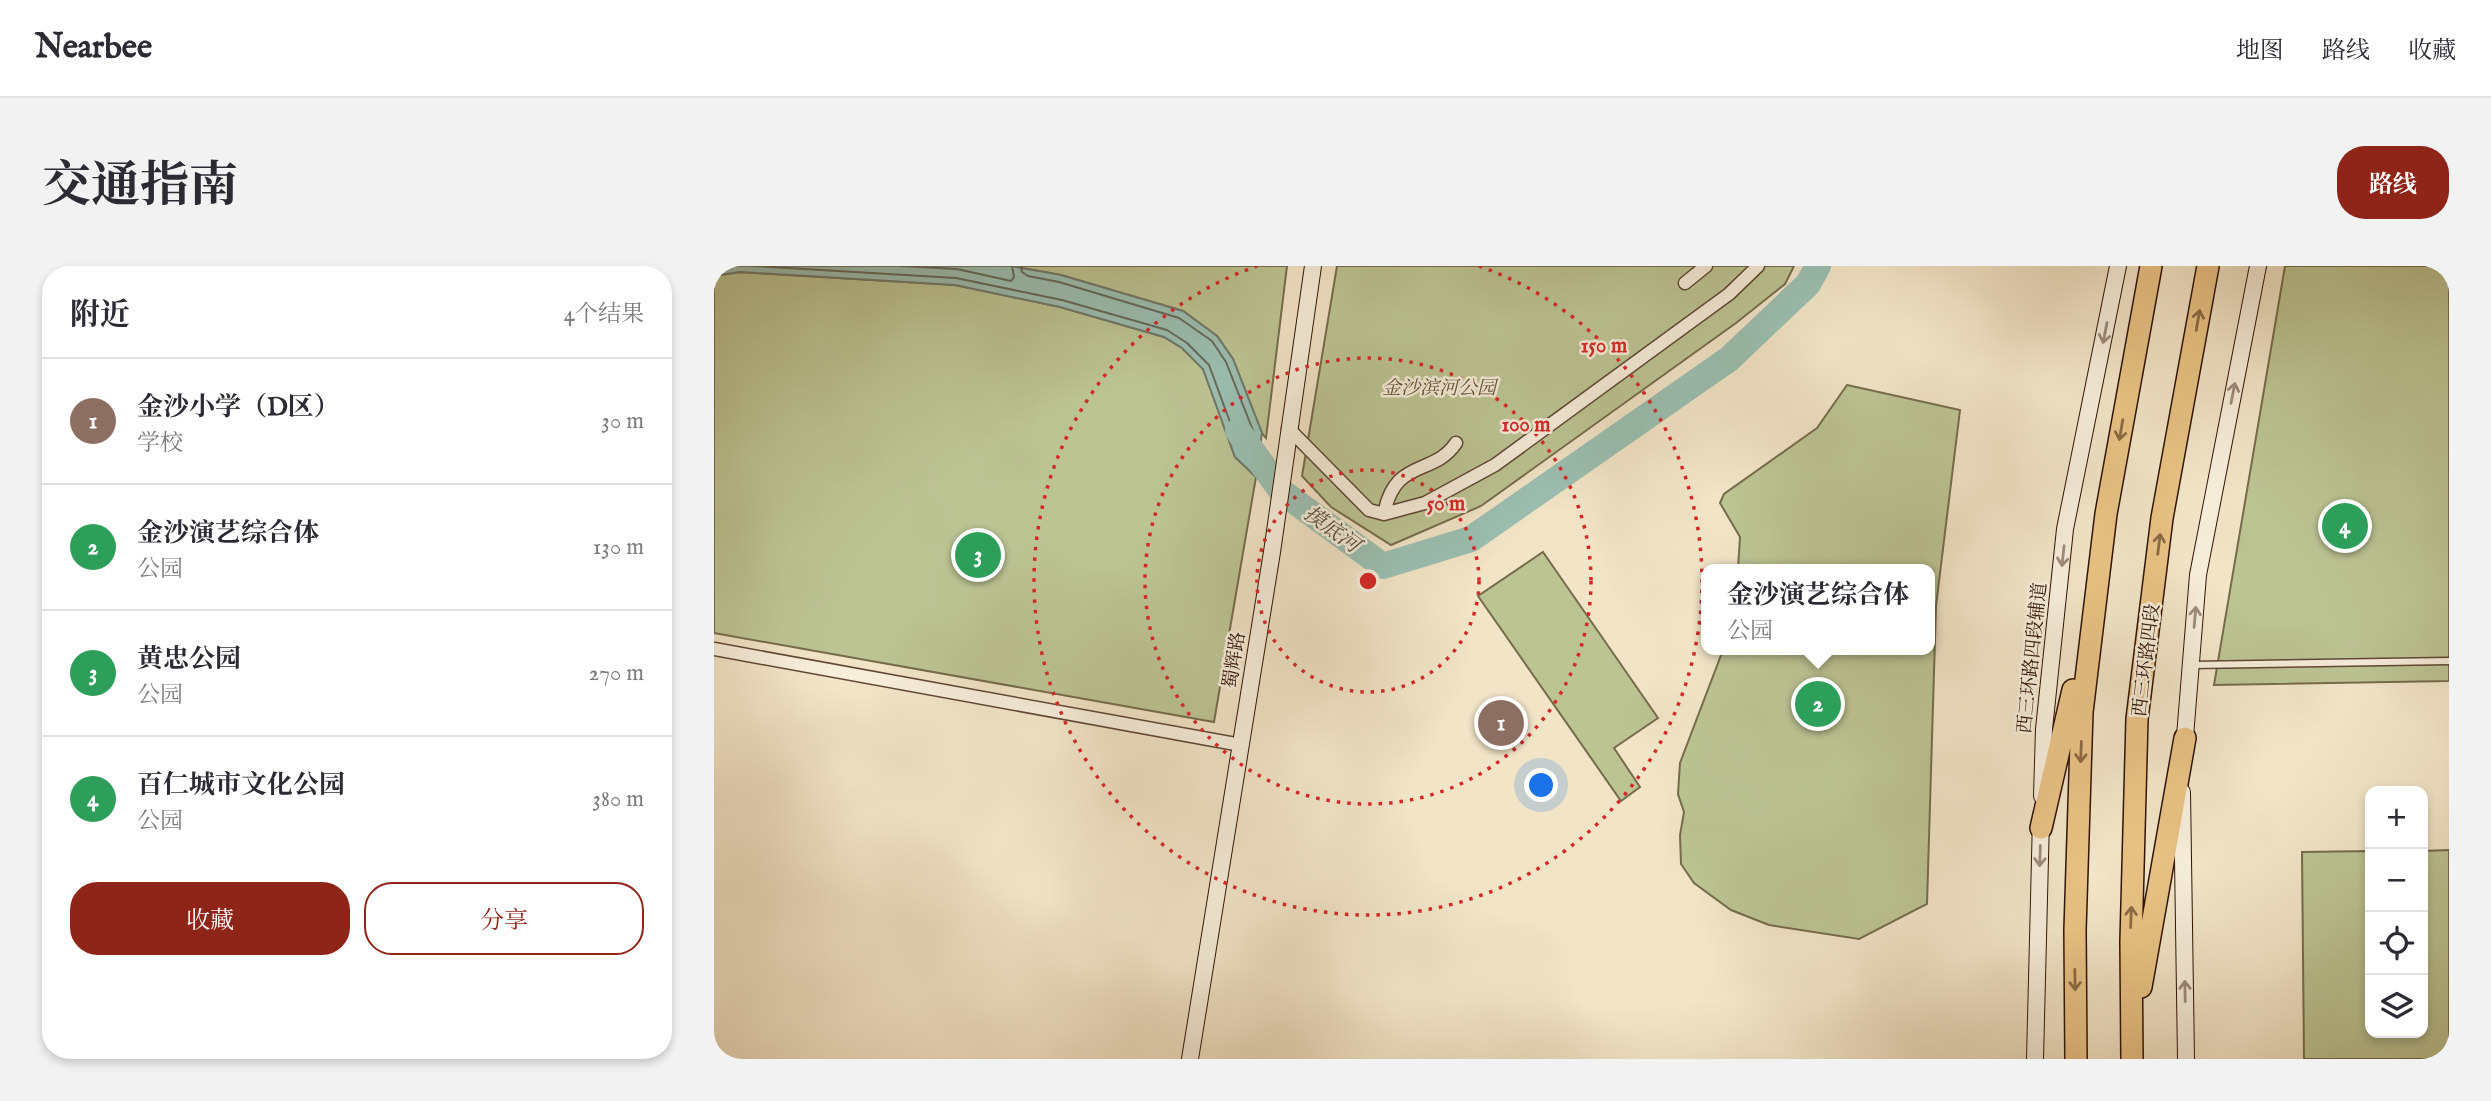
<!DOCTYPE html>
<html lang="zh">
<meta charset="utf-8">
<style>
body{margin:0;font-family:"IM FELL English","Noto Serif SC",serif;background:#f2f2f3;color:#2b2b33}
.controls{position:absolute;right:21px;bottom:21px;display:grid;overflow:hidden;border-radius:14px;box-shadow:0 4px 10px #0003}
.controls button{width:63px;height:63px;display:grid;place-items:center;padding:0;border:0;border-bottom:2px solid #e1e1e2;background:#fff;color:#2b2b33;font:35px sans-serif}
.you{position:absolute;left:828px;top:520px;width:24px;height:24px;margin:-18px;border:5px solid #fff;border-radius:50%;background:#1a73e8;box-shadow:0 0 0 10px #1a73e833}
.badge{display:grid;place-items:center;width:46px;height:46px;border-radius:50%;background:#8f2418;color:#fff;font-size:23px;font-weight:700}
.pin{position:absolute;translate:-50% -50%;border:4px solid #fff;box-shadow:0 2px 7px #0006}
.popup{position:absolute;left:987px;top:298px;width:234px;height:91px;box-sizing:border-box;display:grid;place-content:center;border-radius:14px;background:#fff;filter:drop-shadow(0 2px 5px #0005);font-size:23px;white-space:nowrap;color:#7c7c81}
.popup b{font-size:26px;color:#2b2b33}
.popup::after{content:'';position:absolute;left:50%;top:100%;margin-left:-14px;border:14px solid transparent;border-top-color:#fff}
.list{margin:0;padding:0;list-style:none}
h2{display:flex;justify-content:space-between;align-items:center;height:91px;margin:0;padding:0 28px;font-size:30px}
h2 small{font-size:23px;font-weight:400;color:#7c7c81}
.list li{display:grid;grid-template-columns:46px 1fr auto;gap:21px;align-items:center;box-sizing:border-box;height:126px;padding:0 28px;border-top:2px solid #e1e1e2}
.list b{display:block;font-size:26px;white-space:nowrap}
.list p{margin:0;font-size:23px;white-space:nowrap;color:#7c7c81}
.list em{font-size:23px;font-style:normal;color:#7c7c81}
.actions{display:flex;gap:14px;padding:21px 28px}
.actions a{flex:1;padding:16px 0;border:2px solid #8f2418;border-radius:28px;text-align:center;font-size:24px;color:#8f2418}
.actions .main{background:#8f2418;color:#fff}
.icon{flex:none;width:38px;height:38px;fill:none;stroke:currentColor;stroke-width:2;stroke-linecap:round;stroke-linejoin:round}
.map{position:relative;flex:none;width:1735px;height:793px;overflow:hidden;border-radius:28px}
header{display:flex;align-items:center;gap:42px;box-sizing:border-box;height:98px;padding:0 35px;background:#fff;border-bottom:2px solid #e1e1e2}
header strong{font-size:33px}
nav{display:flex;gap:38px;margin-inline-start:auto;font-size:24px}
.intro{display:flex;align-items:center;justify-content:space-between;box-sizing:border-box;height:168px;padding:0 42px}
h1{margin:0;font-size:49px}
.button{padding:18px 32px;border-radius:28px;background:#8f2418;color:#fff;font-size:24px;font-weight:700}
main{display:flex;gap:42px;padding:0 42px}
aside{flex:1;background:#fff;border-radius:28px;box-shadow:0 4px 10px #0003}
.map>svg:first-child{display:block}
.green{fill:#bcc494;stroke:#766c4c;stroke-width:2}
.water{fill:#9bbfb2;stroke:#707a6c;stroke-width:2}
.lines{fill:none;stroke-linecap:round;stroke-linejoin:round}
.shore{stroke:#66695b;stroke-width:2}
.river{stroke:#9bbfb2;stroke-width:26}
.lane-casing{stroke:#604735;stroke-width:9}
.street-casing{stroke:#604735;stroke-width:15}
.secondary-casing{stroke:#301304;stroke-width:18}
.highway-casing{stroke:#301304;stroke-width:24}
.lane{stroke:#f6eddb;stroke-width:6}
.street{stroke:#f6eddb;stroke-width:12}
.secondary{stroke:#f6eddb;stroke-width:16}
.highway{stroke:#e8c284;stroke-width:21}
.oneway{stroke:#8c6a44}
.oneway2{stroke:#9d8b7a}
.ring{fill:none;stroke:#d62828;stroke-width:3.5;stroke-dasharray:3.5 7}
.labels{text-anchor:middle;stroke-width:5;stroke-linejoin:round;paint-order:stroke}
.park-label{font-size:19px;font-style:italic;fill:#615136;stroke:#f6eddb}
.street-label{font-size:19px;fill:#301304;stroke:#f6eddb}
.water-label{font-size:21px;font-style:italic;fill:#554f41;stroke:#f6eddb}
.centre{fill:#d62828;stroke:#f6eddb;stroke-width:3.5}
.ring-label{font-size:21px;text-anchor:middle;font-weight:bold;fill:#d62828;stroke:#f6eddb;stroke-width:5;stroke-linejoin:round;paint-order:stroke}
</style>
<header>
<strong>Nearbee</strong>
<nav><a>地图</a><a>路线</a><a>收藏</a></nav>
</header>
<div class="intro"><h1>交通指南</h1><a class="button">路线</a></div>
<main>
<aside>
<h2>附近<small>4个结果</small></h2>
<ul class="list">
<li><span class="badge" style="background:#8d6e63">1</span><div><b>金沙小学（D区）</b><p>学校</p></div><em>30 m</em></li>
<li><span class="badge" style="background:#2e9e5b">2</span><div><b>金沙演艺综合体</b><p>公园</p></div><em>130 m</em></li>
<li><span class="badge" style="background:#2e9e5b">3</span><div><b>黄忠公园</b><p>公园</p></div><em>270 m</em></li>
<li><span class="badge" style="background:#2e9e5b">4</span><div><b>百仁城市文化公园</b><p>公园</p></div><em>380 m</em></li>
</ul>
<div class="actions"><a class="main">收藏</a><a>分享</a></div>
</aside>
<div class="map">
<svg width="1735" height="793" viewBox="0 0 1735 793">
<rect width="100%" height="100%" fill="#f1e4c7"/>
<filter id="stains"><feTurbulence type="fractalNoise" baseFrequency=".00286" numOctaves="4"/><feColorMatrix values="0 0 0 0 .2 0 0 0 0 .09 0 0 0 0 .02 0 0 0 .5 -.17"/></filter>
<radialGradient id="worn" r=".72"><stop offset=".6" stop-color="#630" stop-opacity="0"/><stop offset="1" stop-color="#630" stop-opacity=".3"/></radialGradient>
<path class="green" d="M297,0H573L552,172L548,167L519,93L503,70L469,45L347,9Z
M623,0H1080L1071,18L1022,57L767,240L677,279L617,241L588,210Z
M1571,0H1735V415L1500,419Z
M25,6L241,19L346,41L450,71L468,82L489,103L521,191L542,211L500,456L0,367V10Z
M1133,119L1246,144L1222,340L1213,638L1145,673L1055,659L1017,644L980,617L967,598L966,569L970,546L964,528L966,497L1009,384H1216V303H1024L1026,271L1006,237L1010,228L1103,162Z
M829,286L944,452L900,482L926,521L907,535L764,330Z
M1735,584V793H1590L1588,586L1656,585V767H1709V585Z"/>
<path class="water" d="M0,0H297L347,9L469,45L503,70L519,93L548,167L542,211L521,191L489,103L468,82L450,71L346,41L241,19L26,6L0,10Z"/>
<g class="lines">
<path class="shore" d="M40,0L242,12L348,34L453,64L473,77L495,99L527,186L533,192L537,191L540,167L512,96L498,75L465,52L345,16L314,10L308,6L307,0
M187,0L243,3L297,15L300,11L298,0"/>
<path class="river" d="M524,165L568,226L669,300L757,273L1015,93L1094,18L1104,0"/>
<g class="lane-casing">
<path id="lane" d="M1479,399L1735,395"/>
</g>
<g class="street-casing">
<path id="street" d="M971,17L992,0
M574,162L655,244L670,248L711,237L781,199L1015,28L1044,0
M670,248C681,191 719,211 742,177
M0,383L527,479"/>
</g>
<g class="secondary-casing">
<path id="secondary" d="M1470,483L1484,309L1544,0
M1468,526L1472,793
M1328,530L1330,463L1351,263L1404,0
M476,793L558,286L599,0
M1321,793L1327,552"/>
</g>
<g class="highway-casing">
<path id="highway" d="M1327,562L1359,424
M1427,721L1471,472
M1362,793L1361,664L1368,446L1392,248L1437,0
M1418,793L1417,676L1423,453L1448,252L1494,0"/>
</g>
<use href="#lane" class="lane"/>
<use href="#street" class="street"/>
<use href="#secondary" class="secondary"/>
<use href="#highway" class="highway"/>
</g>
<defs><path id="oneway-shaft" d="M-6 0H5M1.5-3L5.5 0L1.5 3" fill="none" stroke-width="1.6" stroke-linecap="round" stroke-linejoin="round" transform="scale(1.75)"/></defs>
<g class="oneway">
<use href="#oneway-shaft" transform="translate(1484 54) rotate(-80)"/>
<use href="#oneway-shaft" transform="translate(1407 164) rotate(100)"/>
<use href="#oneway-shaft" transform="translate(1445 278) rotate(-83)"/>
<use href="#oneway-shaft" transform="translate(1367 486) rotate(92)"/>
<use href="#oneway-shaft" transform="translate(1417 651) rotate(-88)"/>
<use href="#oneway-shaft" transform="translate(1361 714) rotate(89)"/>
</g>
<g class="oneway2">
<use href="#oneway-shaft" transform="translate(1391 67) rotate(101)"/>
<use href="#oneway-shaft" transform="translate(1519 127) rotate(-79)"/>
<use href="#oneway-shaft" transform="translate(1349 290) rotate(96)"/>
<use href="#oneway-shaft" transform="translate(1481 351) rotate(-85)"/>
<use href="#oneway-shaft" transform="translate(1326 590) rotate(92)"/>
<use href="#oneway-shaft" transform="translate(1471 725) rotate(-91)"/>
</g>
<g class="ring">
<circle cx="654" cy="315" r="111"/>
<circle cx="654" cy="315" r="223"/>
<path d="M765 0A334 334 0 1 1 543 0"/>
</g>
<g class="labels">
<g class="park-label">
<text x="725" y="128">金沙滨河公园</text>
</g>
<g class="street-label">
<text transform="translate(1317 392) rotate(-84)" y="7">西三环路四段辅道</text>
<text transform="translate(519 394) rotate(-81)" y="7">蜀辉路</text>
<text transform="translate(1431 394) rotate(-83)" y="7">西三环路四段</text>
</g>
<g class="water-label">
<text transform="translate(618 263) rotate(36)" y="7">摸底河</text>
</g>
</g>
<circle cx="654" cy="315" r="10" class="centre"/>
<g class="ring-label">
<text x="890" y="86">150 m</text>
<text x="812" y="165">100 m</text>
<text x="732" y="244">50 m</text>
</g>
<rect width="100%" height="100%" filter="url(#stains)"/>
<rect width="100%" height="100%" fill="url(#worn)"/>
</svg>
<div class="controls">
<button>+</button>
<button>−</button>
<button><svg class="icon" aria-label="locate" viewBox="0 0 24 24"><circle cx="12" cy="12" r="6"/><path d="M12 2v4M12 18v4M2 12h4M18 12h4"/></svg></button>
<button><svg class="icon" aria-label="layers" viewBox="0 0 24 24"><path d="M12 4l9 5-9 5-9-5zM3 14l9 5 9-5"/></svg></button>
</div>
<div class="you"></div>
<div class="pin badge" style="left:787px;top:457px;background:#8d6e63">1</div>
<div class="pin badge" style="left:1104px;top:438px;background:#2e9e5b">2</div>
<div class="popup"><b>金沙演艺综合体</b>公园</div>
<div class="pin badge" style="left:264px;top:289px;background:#2e9e5b">3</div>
<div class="pin badge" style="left:1631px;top:260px;background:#2e9e5b">4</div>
</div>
</main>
